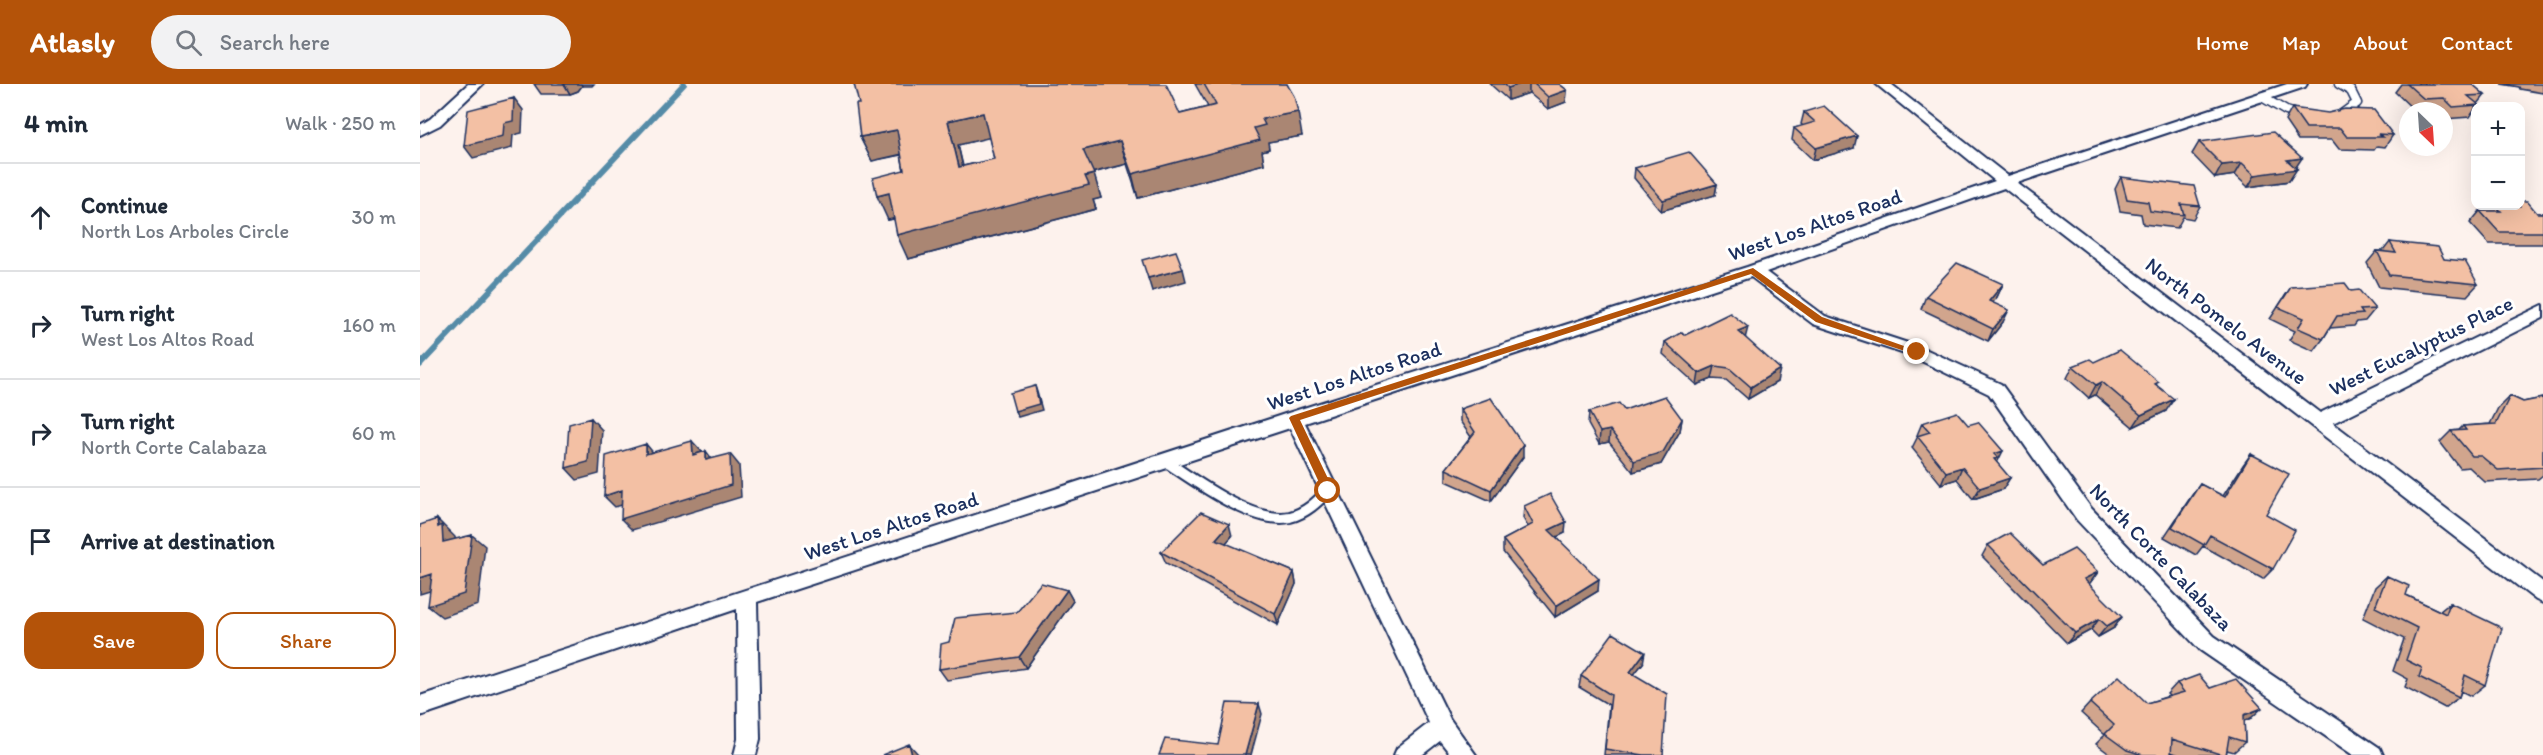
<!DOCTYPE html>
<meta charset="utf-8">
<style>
body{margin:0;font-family:Itim,sans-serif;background:#f2f2f3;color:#1f2937}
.controls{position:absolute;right:18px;top:18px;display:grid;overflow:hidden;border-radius:12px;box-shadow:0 6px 24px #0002}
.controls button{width:54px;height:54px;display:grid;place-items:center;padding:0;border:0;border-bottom:2px solid #e0e1e3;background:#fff;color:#1f2937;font:30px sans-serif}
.compass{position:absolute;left:1979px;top:18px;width:54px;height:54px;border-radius:50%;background:#fff;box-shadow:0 6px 24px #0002;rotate:155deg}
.stop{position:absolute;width:18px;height:18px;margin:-14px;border:4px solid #b45309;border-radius:50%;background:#fff}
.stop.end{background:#b45309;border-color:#fff;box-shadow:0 2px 6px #0008}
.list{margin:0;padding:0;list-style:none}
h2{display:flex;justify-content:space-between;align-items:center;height:78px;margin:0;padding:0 24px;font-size:26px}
h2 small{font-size:20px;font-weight:400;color:#747a83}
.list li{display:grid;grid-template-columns:39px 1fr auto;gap:18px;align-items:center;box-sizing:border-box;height:108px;padding:0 24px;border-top:2px solid #e0e1e3}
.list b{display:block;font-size:22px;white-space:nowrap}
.list p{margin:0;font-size:20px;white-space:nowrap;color:#747a83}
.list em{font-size:20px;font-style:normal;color:#747a83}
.actions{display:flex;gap:12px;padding:18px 24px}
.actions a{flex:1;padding:14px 0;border:2px solid #b45309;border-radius:18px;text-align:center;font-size:21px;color:#b45309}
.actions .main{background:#b45309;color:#fff}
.icon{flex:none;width:33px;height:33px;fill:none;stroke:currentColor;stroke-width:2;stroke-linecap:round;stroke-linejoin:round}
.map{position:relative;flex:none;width:2123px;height:671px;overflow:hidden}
header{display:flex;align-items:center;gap:36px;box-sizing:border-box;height:84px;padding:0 30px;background:#b45309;color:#fff}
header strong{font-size:28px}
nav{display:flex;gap:33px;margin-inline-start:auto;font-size:21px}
.search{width:420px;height:54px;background:#f2f2f3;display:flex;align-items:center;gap:15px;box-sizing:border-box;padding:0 21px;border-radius:33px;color:#747a83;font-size:22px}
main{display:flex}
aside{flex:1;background:#fff}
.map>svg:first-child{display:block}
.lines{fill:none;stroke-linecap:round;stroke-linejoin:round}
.stream{stroke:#558ba7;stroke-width:6}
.lane-far1-casing{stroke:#1b2f5e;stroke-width:11}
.lane-casing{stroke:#1b2f5e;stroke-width:14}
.street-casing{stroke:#1b2f5e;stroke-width:4}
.lane-far1{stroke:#fff;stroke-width:8}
.lane{stroke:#fff;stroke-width:10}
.street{fill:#fff;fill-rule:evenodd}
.wall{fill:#d1a58d;stroke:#1b2f5e;stroke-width:1.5;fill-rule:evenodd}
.shaded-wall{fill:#aa8673;stroke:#1b2f5e;stroke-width:1.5}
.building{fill:#f3c0a4;stroke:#1b2f5e;stroke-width:1.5;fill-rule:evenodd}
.route{fill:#b45309}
.labels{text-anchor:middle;stroke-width:6;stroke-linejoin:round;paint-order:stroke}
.street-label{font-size:21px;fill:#1b2f5e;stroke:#fff}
</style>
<header>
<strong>Atlasly</strong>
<div class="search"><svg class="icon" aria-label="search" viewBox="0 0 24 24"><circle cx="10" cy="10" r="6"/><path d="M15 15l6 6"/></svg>Search here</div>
<nav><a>Home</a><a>Map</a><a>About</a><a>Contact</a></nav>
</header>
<main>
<aside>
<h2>4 min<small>Walk · 250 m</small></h2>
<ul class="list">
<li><svg class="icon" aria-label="ahead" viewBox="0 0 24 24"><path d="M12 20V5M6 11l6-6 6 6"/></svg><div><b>Continue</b><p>North Los Arboles Circle</p></div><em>30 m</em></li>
<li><svg class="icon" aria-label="right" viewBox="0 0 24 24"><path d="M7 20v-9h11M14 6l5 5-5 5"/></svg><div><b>Turn right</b><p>West Los Altos Road</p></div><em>160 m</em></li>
<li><svg class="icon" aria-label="right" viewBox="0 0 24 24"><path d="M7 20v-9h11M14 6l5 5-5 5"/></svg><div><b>Turn right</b><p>North Corte Calabaza</p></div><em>60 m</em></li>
<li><svg class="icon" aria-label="arrive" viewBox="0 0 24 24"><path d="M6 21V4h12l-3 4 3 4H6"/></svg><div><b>Arrive at destination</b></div></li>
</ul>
<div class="actions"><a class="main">Save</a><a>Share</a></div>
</aside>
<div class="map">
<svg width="2123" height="671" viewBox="0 0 2123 671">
<rect width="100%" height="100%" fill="#fdf2ed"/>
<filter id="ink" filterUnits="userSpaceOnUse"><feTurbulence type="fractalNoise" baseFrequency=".0167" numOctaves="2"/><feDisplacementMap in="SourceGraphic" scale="12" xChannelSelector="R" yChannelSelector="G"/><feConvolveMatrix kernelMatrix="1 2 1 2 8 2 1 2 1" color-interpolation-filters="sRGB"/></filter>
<g filter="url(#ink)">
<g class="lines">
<path class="stream" d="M0,281L264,0"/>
<g class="lane-far1-casing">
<path id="lane-far1" d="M1919,0L1931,7L1937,19L1919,32
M1842,13L1866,27L1879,31"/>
</g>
<g class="lane-casing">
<path id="lane" d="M745,377C774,396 834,441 870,433C886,429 897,418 908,407"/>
</g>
<g class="street-casing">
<path id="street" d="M48,0H63L20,41L0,51V41L10,35Z
M1456,0H1471L1588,92L1867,0H1887L1885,3L1597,99L1900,329L2123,221V234L1913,339L2123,498V519L2116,516L1584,104L1346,188L1405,232L1503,264L1581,300L1671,424L1794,552L1960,664L1963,671H1933L1780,566L1657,436L1569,310L1491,272L1393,240L1331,193L885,339L1030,635L1056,671H1031L1020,657L1002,671H974L977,664L1009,639L870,344L337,518L340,655L336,671H314L318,655L317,525L0,632V612L868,329L1327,183L1575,97Z"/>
</g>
<use href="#lane-far1" class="lane-far1"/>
<use href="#lane" class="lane"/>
<use href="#street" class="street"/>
</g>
<path class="wall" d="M114,0H174L172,2H162L158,7L150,10H121Z
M775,0H867L882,52L848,58L849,65L842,67L844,80L718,114L707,80L673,89L681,114L673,116L676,125L488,175L474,135L468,136L484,86L481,71L452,77L440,53L439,20L760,30L788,23ZM569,53L574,75L543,82L538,61Z
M1070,0H1139L1147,6L1146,18L1128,25L1109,9L1088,16Z
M1981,0H2052L2065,11L2058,20L2059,21L2057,22H2055V25L2050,33L2024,35V27L2015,26L1995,27L1975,8Z
M2081,0H2123V9L2100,5L2099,3Z
M1872,24L1973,51L1965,63L1957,62L1954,66L1919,65L1912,56H1878L1865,37Z
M1384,28L1434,64L1393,76L1372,56L1374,44L1383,42L1381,40Z
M1779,58L1876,84L1869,97L1828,103L1815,91L1795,94L1772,70Z
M1215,84L1297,100L1295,111L1241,127L1214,94Z
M1701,93L1780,122L1773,135L1763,133L1757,144L1723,140L1721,130L1700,127L1695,105Z
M2069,122H2100L2117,129H2123V160H2069L2050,139L2060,127H2065Z
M1970,158L2024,175L2058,200L2047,212L1959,203L1947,179L1957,167H1963Z
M1583,200L1577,213L1573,218L1583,238L1568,257L1501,225L1506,212Z
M1871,203L1931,207L1955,225L1945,237L1937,238L1934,242L1910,244L1903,255L1894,267L1869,256L1875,247L1850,235Z
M1265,251L1325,253L1357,298L1328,315L1306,296L1292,295L1277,301L1243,270L1245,258Z
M1674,278L1737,301L1746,327L1713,343L1675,311L1669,314L1647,294L1653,282Z
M2090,312L2103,318L2123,314V391L2118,395L2065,398L2049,383L2040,384L2020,358L2031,347L2039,346L2043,342L2070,340L2078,324Z
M1040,325L1103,373L1071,417L1026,397V385L1051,353L1040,337Z
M1204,326L1262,335L1260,347L1241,380L1213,388L1189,358L1179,360L1168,340L1169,328Z
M1502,339L1577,379L1583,405L1553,415L1537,395L1521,400L1492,364L1498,352L1497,351Z
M1831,370L1846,430L1853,485L1843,495L1783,462L1776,471L1744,453L1772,411L1780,400L1803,412L1823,381Z
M1104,422L1145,449L1137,453L1178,507L1135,533L1083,468V456L1108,443L1103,434Z
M812,452L805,460L874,488L876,500L858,541L746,479L741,468Z
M1568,461L1623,481L1678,488L1670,499L1668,500L1694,544L1678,553L1671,546L1647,559L1562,472Z
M1967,492L1986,511L2020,527L2030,519L2065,601L2051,612L2041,607L2039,613L2025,624L1985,603L1988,595L1973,587L1984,555L1943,534L1955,503Z
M647,506L653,517L606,584L527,596L519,585L529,558Z
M1223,579L1214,590L1243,671H1184L1189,621L1159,603L1161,592Z
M1757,599L1790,604L1831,634L1824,637L1825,658L1814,668L1807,666L1806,671H1759L1751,668V671H1691L1676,660L1685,651L1661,629L1670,619H1727L1749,612L1747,610Z"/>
<path class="shaded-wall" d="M144,0H161L162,2L158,7L150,10Z
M1100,0H1109V9L1088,16V4Z
M1147,6L1146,18L1128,25V13Z
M94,14L103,26L102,49L93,51L92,64L53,74L44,62L84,39Z
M878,28L882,52L848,58L849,65L842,67L844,80L718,114L712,90L834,44L842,35Z
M563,29L572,53L538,61L548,107L539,83L528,37Z
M477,46L487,69L452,77L440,53Z
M1437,52L1434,64L1393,76L1396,64Z
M700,57L707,80L671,89L663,66Z
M1882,74L1874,86L1877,85L1869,97L1828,103L1835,91L1867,76Z
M1822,79L1815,91L1795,94L1802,81Z
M674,90L681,114L673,116L676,125L488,175L477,151Z
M1297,100L1295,111L1241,127L1243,116Z
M469,109L480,133L468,136L457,112Z
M763,185L766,197L732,207L728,194Z
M1583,200L1577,213L1564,229L1569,217Z
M1589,226L1583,238L1568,257L1573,245Z
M1328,243L1325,255L1318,247Z
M1295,282L1292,295L1277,301L1279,289Z
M1360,285L1357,298L1328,315L1331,303Z
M1682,298L1675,311L1669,314L1676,301Z
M615,302L617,308L622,326L598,333L595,327Z
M1754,315L1746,327L1713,343L1721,331Z
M171,334L182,346L179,390L157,396L146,384Z
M1262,335L1260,347L1241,380L1213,388L1214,377Z
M1190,346L1189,358L1179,360L1180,348Z
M272,357L282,368L273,371Z
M226,360L236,372L226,370Z
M1103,361V373L1071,417V406Z
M286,367L295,379L286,376Z
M1583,367L1577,379H1575L1574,370Z
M310,370L319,381L321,413L212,446L201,435Z
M1542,383L1537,395L1521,400L1526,388Z
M1590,394L1583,405L1553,415L1560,404Z
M202,406L212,418L195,423L184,412Z
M17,435L35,453L37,469L23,458L18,443Z
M1146,438L1145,449L1128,457L1129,446Z
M809,440L812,452L799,467L796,455Z
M52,451L65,462L58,521L22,533L8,522Z
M874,488L876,500L858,541L855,530Z
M1678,488L1670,499L1656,507L1664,495Z
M12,490L26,502L0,510V494Z
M1179,495L1178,507L1135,533L1136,522Z
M647,506L653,517L606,584L599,573Z
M1702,533L1694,544L1678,553L1687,542Z
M1679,535L1671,546L1647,559L1655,549Z
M1225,568L1223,579L1208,598L1210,588Z
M839,620L842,630L831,671H825Z
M1842,624L1831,634L1813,641L1824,631Z
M489,660L498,670V671H492Z"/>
<path class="building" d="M434,0H746L760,30L796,21L784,0H867L874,12L878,28L842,35L845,41L834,44L840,56L712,90L700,57L663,66L674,90L665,92L669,101L477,151L469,109L457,112L453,94L484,86L477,46L440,53L436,20H439ZM563,29L574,75L539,83L528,37Z
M1084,0H1100L1088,4Z
M1114,0H1139L1147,6L1128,13Z
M1987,0H2052L2065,11L2048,12L2059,21L2033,23L2024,14L2004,15Z
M94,14L93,37L84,39L83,52L44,62L48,26Z
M1404,22L1437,52L1396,64L1374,44L1395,38L1384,28Z
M1872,24L1908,29L1925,25L1954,26L1973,51L1958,50L1963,53H1927L1920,44H1886Z
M1853,48L1882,74L1867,76L1877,85L1835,91L1822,79L1802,81L1779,58Z
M1269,68L1297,100L1243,116L1215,84Z
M1701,93L1774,102L1780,122L1761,120L1764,131L1730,127L1728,118L1707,115Z
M2100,117H2107L2117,129H2123V148H2079L2060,127H2081L2076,122H2100Z
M1970,158L2018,163L2024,175L2045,177L2058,200L1969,191L1957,167L1976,169Z
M756,167L763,185L728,194L722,176Z
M1537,179L1583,200L1569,217L1589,226L1573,245L1506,212Z
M1925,199L1931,207L1939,206L1955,225L1940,226L1943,230L1917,232L1903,255L1878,244L1884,234L1858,223L1871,203Z
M1310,229L1328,243L1318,247L1360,285L1331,303L1309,284L1295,282L1279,289L1245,258L1262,248L1265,251Z
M1700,266L1739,298L1735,300L1754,315L1721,331L1682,298L1676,301L1653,282L1670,275L1674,278Z
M615,302L619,320L595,327L590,309Z
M1245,312L1262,335L1243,368L1214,377L1190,346L1180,348L1169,328L1199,319L1204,326Z
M2090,312L2103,318L2123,314V383L2078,386L2061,372H2052L2031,347L2046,346L2043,342L2076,340Z
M1071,314L1103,361L1071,406L1026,385L1055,348L1040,325Z
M1537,328L1548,341L1558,338L1583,367L1574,370L1578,374L1574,375L1590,394L1560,404L1542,383L1526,388L1497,352L1510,348L1502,339Z
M171,334L168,378L146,384L149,340Z
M272,357L273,371L286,367V376L310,370L311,401L201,435L202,406L184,412L186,372L226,360V370Z
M1831,370L1869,390L1846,430L1875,446L1853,485L1790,451L1784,461L1752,443L1780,400L1805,413Z
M1130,410L1146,438L1129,446L1179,495L1136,522L1083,456L1113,440L1104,422Z
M781,428L809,440L796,455L874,488L855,530L741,468Z
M17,435L18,443L22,441L23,458L52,451L44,510L8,522L12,490L0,494V441Z
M1590,449L1623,481L1654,465L1678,488L1664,495L1702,533L1687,542L1679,535L1655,549L1568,461Z
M1967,492L1989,502L1986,511L2026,530L2030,519L2082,544L2065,601L2045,591L2039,613L1999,593L2002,584L1986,576L1997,544L1955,523Z
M621,499L647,506L599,573L519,585L521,560L529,558L535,534L597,528Z
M1193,549L1225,568L1210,588L1247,610L1243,671H1224L1185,665L1191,611L1161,592Z
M1779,591L1790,604L1816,595L1842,624L1824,631L1825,658L1809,653L1806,671H1803L1752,655L1751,671H1723L1707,666L1685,650L1694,641L1670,619L1699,592L1727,619L1764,608L1757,599Z
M807,619L839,620L825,671H739L745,655L798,661Z
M489,660L492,671H462Z"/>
</g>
<path class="route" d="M1333,184L1402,233L1501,268L1497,271L1396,238L1331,190L880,336L914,407L908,411L903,407L869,334L871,332Z"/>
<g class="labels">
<g class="street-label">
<text transform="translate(1395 141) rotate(-19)" y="7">West Los Altos Road</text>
<text transform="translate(1806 237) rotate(37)" y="7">North Pomelo Avenue</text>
<text transform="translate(2001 262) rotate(-26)" y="7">West Eucalyptus Place</text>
<text transform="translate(934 292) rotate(-18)" y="7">West Los Altos Road</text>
<text transform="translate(471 442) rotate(-18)" y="7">West Los Altos Road</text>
<text transform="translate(1741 473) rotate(46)" y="7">North Corte Calabaza</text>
</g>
</g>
</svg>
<div class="controls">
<button>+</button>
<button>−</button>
</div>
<svg class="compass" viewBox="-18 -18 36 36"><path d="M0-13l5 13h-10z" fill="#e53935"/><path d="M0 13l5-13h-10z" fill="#747a83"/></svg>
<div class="stop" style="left:908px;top:407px"></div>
<div class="stop end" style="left:1497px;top:268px"></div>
</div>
</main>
